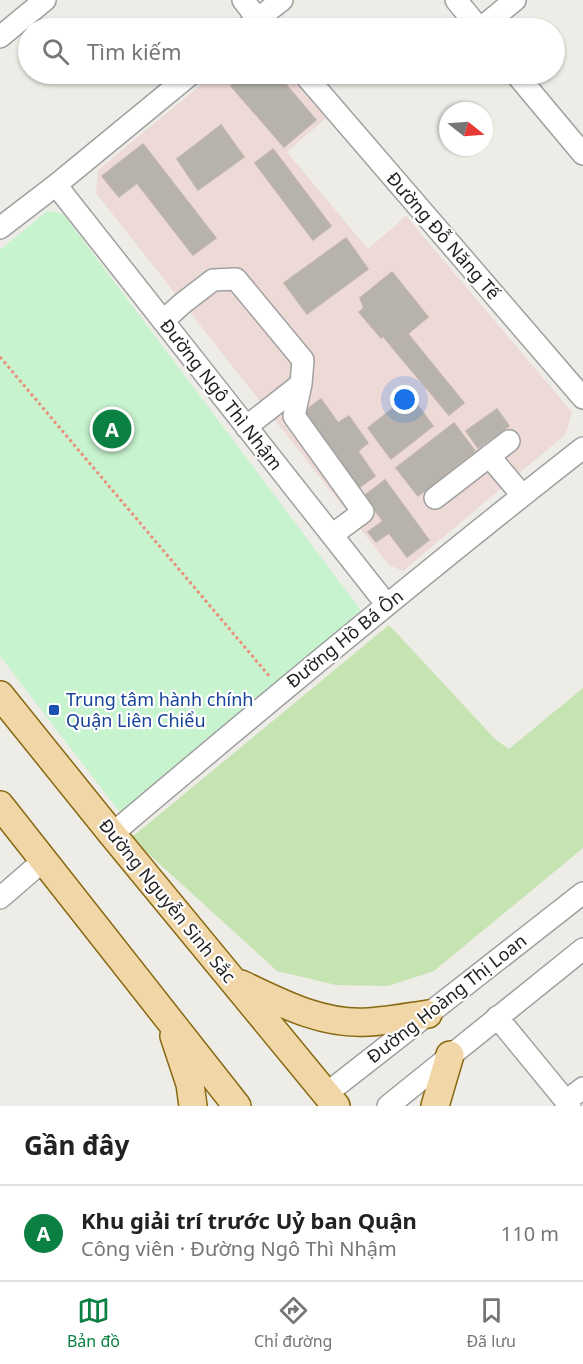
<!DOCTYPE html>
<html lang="vi">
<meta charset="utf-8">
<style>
body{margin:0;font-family:"Noto Sans",sans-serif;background:#f2f2f2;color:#222}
.compass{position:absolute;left:439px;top:102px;width:54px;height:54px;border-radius:50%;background:#fff;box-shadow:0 2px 4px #0004;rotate:107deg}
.you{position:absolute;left:405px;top:400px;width:21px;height:21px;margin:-15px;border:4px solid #fff;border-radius:50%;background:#1a73e8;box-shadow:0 0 0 9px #1a73e833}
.badge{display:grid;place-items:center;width:39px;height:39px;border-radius:50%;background:#0b8043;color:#fff;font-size:20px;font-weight:700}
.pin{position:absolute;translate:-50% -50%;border:3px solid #fff;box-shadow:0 2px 6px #0006}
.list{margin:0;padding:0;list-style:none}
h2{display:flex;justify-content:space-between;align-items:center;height:78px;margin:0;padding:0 24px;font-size:26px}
h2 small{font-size:20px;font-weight:400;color:#767676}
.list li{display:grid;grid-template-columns:39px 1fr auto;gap:18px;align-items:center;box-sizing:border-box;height:96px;padding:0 24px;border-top:2px solid #e0e0e0}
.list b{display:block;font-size:22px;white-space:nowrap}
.list p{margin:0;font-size:20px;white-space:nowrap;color:#767676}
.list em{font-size:20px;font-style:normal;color:#767676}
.icon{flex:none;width:33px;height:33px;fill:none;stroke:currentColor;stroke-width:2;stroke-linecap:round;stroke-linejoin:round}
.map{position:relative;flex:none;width:583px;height:1106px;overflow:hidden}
.search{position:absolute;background:#fff;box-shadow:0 2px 4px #0004;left:18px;right:18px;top:18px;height:66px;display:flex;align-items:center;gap:15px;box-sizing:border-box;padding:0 21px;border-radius:33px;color:#767676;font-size:22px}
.sheet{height:174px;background:#fff}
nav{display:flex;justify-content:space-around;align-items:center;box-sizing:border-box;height:84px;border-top:2px solid #e0e0e0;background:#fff;font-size:16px;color:#767676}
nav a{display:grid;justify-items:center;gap:3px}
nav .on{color:#0b8043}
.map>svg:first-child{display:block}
.commercial{fill:#eddad7}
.grass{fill:#c6e3b2}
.park{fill:#c8f3cf}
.building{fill:#b7b2ac;stroke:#beb4aa;stroke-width:1.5}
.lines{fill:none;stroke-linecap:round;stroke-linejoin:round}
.minor-casing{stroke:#a0a0a0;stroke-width:24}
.major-casing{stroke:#886911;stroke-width:30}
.path{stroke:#ea8f7c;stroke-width:3;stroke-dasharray:3 3;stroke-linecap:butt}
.minor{stroke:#fff;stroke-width:21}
.major{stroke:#f1d7a8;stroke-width:27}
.transit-dot{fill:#1a4fb4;stroke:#fff;stroke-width:2}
.labels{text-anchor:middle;stroke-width:4.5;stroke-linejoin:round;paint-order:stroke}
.street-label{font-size:18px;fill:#1f1f1f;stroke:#fff}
.transit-label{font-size:18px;fill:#164399;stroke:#fff;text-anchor:start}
</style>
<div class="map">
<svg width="583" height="1106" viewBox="0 0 583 1106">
<rect width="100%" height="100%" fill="#eeece6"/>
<path class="commercial" d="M214,74H289L326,118L287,152L368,249L406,216L572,412L566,434L403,571L389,565L96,193L98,170Z"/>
<path class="grass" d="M389,625L495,739L509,749L583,688V848L434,971L388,986L336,985L277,971L131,838Z"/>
<path class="park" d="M47,211L56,212L64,215L360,609V615L125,814L118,810L0,656V250Z"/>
<path class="building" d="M246,74H277L316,120L284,147L231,86Z
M221,125L244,157L198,190L177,159Z
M143,144L216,238L193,255L137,183L119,197L102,176Z
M273,149L331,226L313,240L255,163Z
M346,238L368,269L307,314L284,283Z
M392,272L428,317L392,347L383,336L381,338L359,312L364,308L360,298Z
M408,334L464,403L449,415L392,347Z
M410,395L433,426L391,459L368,428Z
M321,399L338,423L349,416L368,443L358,451L375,476L356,490L302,413Z
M497,409L509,426L478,448L466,431Z
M454,423L475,451L418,496L396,468Z
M385,480L429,540L407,557L389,533L376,542L368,532L383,521L364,496Z"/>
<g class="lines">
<g class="minor-casing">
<path id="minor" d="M243,0L265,28
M456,0L479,28
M246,28L282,0
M481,28L515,0
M0,37L45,0
M304,74L583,398
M516,74L583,154
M56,185L387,605
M0,228L56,185L191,74
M163,321L183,303L213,280L236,279L303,360L301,384L246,427
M301,384L294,416L363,512L332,535
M489,456L522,495
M435,498L509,441
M112,834C267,703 423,573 583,448
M0,898L44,860
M497,1017L570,1106
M326,1094L583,893
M566,1101L583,1088
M388,1106L583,949"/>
</g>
<g class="major-casing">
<path id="major" d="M0,695L112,834L336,1106
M0,805L237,1106
M241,984C281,1003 322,1025 368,1022C388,1021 408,1017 428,1014
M174,1036L190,1084L193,1106
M435,1106L450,1055"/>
</g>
<path class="path" d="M0,357L270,677"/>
<use href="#minor" class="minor"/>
<use href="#major" class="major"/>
</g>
<rect class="transit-dot" x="48" y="704" width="12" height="12" rx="3"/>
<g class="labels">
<g class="street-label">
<text transform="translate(443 236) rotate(49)" y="6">Đường Đỗ Năng Tế</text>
<text transform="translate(221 395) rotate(52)" y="6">Đường Ngô Thì Nhậm</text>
<text transform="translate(345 639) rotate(-39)" y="6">Đường Hồ Bá Ôn</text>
<text transform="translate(167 901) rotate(51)" y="6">Đường Nguyễn Sinh Sắc</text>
<text transform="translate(447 999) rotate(-38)" y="6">Đường Hoàng Thị Loan</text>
</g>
<g class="transit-label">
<text x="66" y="706">Trung tâm hành chính<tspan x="66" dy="21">Quận Liên Chiểu</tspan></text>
</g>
</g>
</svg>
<svg class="compass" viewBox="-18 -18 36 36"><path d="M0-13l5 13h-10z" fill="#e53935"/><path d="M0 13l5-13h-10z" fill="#767676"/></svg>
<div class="you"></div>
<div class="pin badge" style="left:112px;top:429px">A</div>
<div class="search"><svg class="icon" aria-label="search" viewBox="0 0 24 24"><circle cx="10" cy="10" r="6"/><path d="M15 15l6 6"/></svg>Tìm kiếm</div>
</div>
<section class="sheet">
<h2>Gần đây<small></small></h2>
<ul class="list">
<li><span class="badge">A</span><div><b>Khu giải trí trước Uỷ ban Quận</b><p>Công viên · Đường Ngô Thì Nhậm</p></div><em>110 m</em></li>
</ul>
</section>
<nav>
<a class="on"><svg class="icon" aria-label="map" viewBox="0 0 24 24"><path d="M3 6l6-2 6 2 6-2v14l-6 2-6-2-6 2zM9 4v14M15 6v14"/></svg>Bản đồ</a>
<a><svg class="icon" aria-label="directions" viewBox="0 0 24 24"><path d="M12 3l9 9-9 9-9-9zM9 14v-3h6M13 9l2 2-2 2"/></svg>Chỉ đường</a>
<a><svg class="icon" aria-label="saved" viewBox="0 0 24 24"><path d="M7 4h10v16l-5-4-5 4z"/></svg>Đã lưu</a>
</nav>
